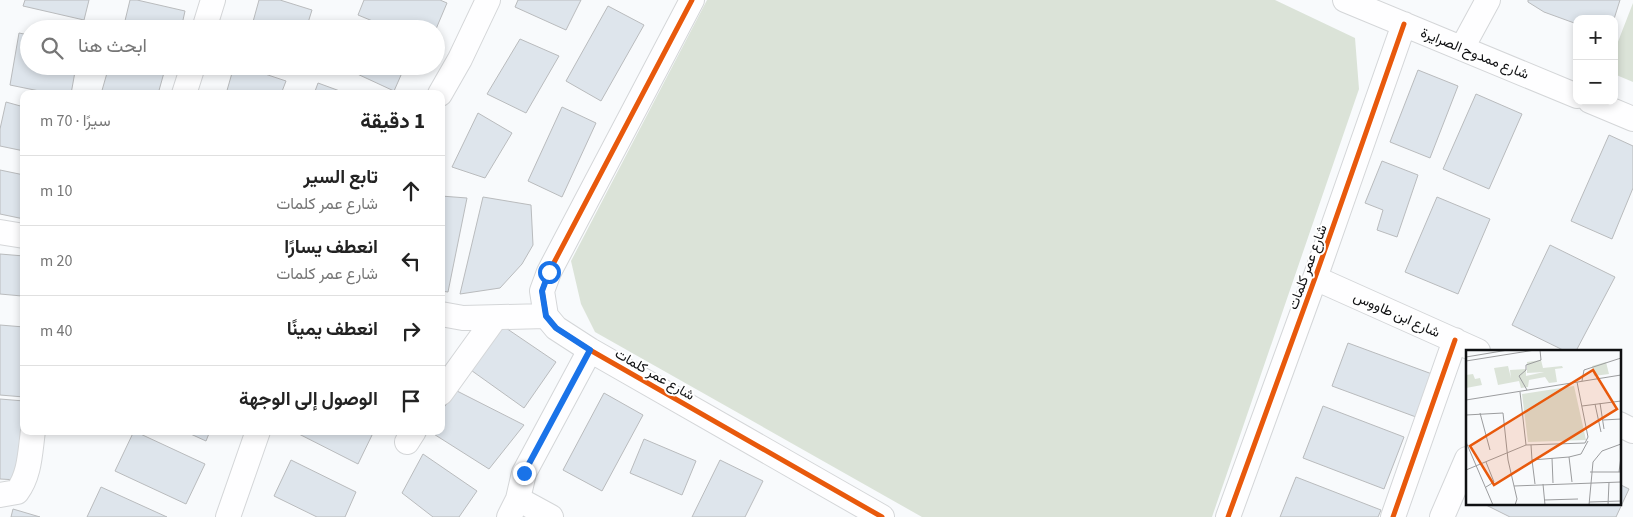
<!DOCTYPE html>
<html lang="ar">
<meta charset="utf-8">
<style>
body{margin:0;font-family:"Source Sans 3",Vazirmatn,sans-serif;background:#f6f6f6;color:#222;direction:rtl}
.controls{position:absolute;right:15px;top:15px;display:grid;overflow:hidden;border-radius:10px;box-shadow:0 2px 8px #0003}
.controls button{width:45px;height:45px;display:grid;place-items:center;padding:0;border:0;border-bottom:1px solid #e0e0e0;background:#fff;color:#222;font:25px sans-serif}
.stop{position:absolute;width:15px;height:15px;margin:-11px;border:4px solid #1a73e8;border-radius:50%;background:#fff}
.stop.end{background:#1a73e8;border-color:#fff;box-shadow:0 1px 5px #0008}
.list{margin:0;padding:0;list-style:none}
h2{display:flex;justify-content:space-between;align-items:center;height:65px;margin:0;padding:0 20px;font-size:21px}
h2 small{font-size:16px;font-weight:400;color:#767676}
.list li{display:grid;grid-template-columns:32px 1fr auto;gap:15px;align-items:center;box-sizing:border-box;height:70px;padding:0 20px;border-top:1px solid #e0e0e0}
.list b{display:block;font-size:19px;white-space:nowrap}
.list p{margin:0;font-size:16px;white-space:nowrap;color:#767676}
.list em{font-size:16px;font-style:normal;color:#767676}
.icon{flex:none;width:28px;height:28px;fill:none;stroke:currentColor;stroke-width:2;stroke-linecap:round;stroke-linejoin:round}
.map{position:relative;flex:none;width:1633px;height:517px;overflow:hidden;direction:ltr}
.search{position:absolute;background:#fff;box-shadow:0 2px 8px #0003;left:20px;top:20px;width:425px;height:55px;display:flex;align-items:center;gap:12px;box-sizing:border-box;padding:0 18px;border-radius:28px;color:#767676;font-size:19px}
.panel{position:absolute;background:#fff;box-shadow:0 2px 8px #0003;left:20px;top:90px;width:425px;height:345px;border-radius:10px;direction:rtl}
.map>svg:first-child{display:block}
.green{fill:#dbe3d8}
.building{fill:#dee5ec;stroke:#b9bbbd}
.lines{fill:none;stroke-linecap:round;stroke-linejoin:round}
.minor-casing{stroke:#d4d6d8;stroke-width:26}
.minor{stroke:#fefeff;stroke-width:24}
.cycleway-casing{stroke:#fff;stroke-width:8}
.cycleway{stroke:#e8590c;stroke-width:5}
.route{stroke:#1a73e8;stroke-width:6}
.labels{text-anchor:middle;stroke-width:4;stroke-linejoin:round;paint-order:stroke}
.street-label{font-size:14px;fill:#0f1012;stroke:#fff}
.inset-road{fill:none;stroke:#9b9c9e;stroke-width:1}
.view{fill:#e8590c;fill-opacity:0.15;stroke:#e8590c;stroke-width:2.5}
.inset-edge{fill:none;stroke:#0f1012;stroke-width:2.5}
</style>
<div class="map">
<svg width="1633" height="517" viewBox="0 0 1633 517">
<rect width="100%" height="100%" fill="#f8fafc"/>
<path class="green" d="M707,0H1275L1355,38L1359,89L1212,517H922L595,332L581,304L571,261Z
M1633,3V82L1614,74V52Z"/>
<path class="building" d="M25,0H89L84,20L23,6Z
M130,0H137L185,11L181,29H123Z
M259,0H280L312,10L306,29H251Z
M364,0H440L447,3L436,29H392L358,15Z
M518,0H581L566,30L515,7Z
M1528,0H1620L1614,19H1577V24L1544,12L1528,2Z
M608,6L644,25L601,101L566,81Z
M19,33L29,35V66H76L71,94H54L10,85Z
M520,39L559,56L526,113L487,94Z
M109,66H154L165,69L158,94H101Z
M234,66H241L286,81L281,94H226Z
M340,66H405L394,91Z
M1418,70L1458,86L1430,158L1390,142Z
M318,83L348,94H314Z
M1476,94L1522,114L1489,189L1443,169Z
M6,102L24,107V151L0,146V129Z
M562,107L596,123L562,197L528,181Z
M478,113L512,133L485,178L452,167Z
M1609,135L1633,146V188L1612,239L1571,221Z
M1382,161L1418,175L1397,237L1377,230L1383,210L1365,203Z
M0,170L24,175V219L0,214Z
M441,196L467,198L448,292L441,291Z
M483,197L531,205L533,245L522,264L500,288L460,294Z
M1437,197L1490,219L1458,294L1405,272Z
M1550,245L1615,277L1576,351H1565L1512,325Z
M0,254L24,256L22,296L0,294Z
M500,324L556,362L524,408L468,368Z
M0,325L24,327V397L0,395Z
M1348,343L1432,374L1416,417L1332,386Z
M457,391L524,425L489,469L429,431H441V411Z
M604,393L643,415L602,491L563,470Z
M0,399L24,401L18,480L0,479Z
M1323,406L1404,437L1384,489L1303,458Z
M134,431L205,464L186,504L115,471Z
M184,431H210L206,441Z
M293,431H374L358,464Z
M644,439L696,461L682,495L630,473Z
M423,454L477,491L459,517H433L402,493Z
M291,460L356,492L345,517H317L274,496Z
M720,460L763,481L745,517H692Z
M1296,477L1381,510L1378,517H1280Z
M1619,484L1629,489L1616,517H1510L1482,503H1619Z
M101,487L167,517H87Z
M13,509L40,517H11Z"/>
<g class="lines">
<g class="minor-casing">
<path id="minor" d="M692,0L549,272L542,291L546,316L556,328L590,350L882,517
M1345,0L1577,96
M204,29L213,0
M1462,48L1488,0
M184,94L193,66
M440,94L460,59L488,0
M1590,101L1633,119
M0,232L24,236
M1315,278L1478,351
M441,314L463,318L546,316
M441,393L495,318
M1619,424L1633,431
M407,442L414,431
M0,495L17,492C30,475 30,452 33,431
M518,499L524,473L590,350
M228,517L258,431
M509,517L518,499L551,517
M1228,517L1315,278L1404,24
M1393,517L1455,340
M1442,517L1467,459"/>
</g>
<use href="#minor" class="minor"/>
<g class="cycleway-casing">
<path id="cycleway" d="M692,0L549,272L542,291L546,316L556,328L590,350L882,517
M1228,517L1315,278L1404,24
M1393,517L1455,340"/>
</g>
<use href="#cycleway" class="cycleway"/>
</g>
<g class="lines">
<path class="route" d="M524,473L590,350L556,328L546,316L542,291L549,272"/>
</g>
<g class="labels">
<g class="street-label">
<text transform="translate(1475 53) rotate(22)" y="5">شارع ممدوح الصرايرة</text>
<text transform="translate(1307 267) rotate(-70)" y="5">شارع عمر كلمات</text>
<text transform="translate(1397 314) rotate(24)" y="5">شارع ابن طاووس</text>
<text transform="translate(655 374) rotate(30)" y="5">شارع عمر كلمات</text>
</g>
</g>
<g transform="translate(1466 350)">
<rect width="155" height="155" fill="#f8fafc"/>
<path d="M75,10L77,18L96,16L97,18L89,19L91,32L83,33L79,27L63,30L62,37L55,38L53,31L32,35L28,18L42,16L45,28L44,20L60,19V26L78,22L61,23V12ZM140,12L143,24L128,26L126,16ZM7,24L9,29L14,28L16,35L0,38V25ZM108,36L120,90L62,92L56,44Z" fill="#dbe3d8"/>
<path class="inset-road" d="M0,7L42,0M0,11L69,0M116,31L118,20L155,8M61,40L53,26L60,20V15L75,10L74,0M54,42L60,95L119,93L122,87L111,32M0,50L155,25M134,53L138,79M129,54L135,82M116,56L155,51M14,63L24,100M0,65L37,63L42,110L51,149L49,155M137,70L155,69M0,92L27,155M65,95L66,110M103,107L115,104L122,91M86,108L87,133M0,120L60,95M124,122H155M153,122L155,107M69,134L66,110L103,107L106,132M77,134L79,155M48,136L155,132M20,137L28,132L20,112M78,150L112,149M123,152L155,151M123,155L127,112L136,101L155,94M142,155L143,132"/>
<path class="view" d="M127,20L151,59L28,135L4,96Z"/>
<rect width="155" height="155" class="inset-edge"/>
</g>
</svg>
<div class="controls">
<button>+</button>
<button>−</button>
</div>
<div class="stop" style="left:549px;top:272px"></div>
<div class="stop end" style="left:524px;top:473px"></div>
<div class="search"><svg class="icon" aria-label="search" viewBox="0 0 24 24"><circle cx="10" cy="10" r="6"/><path d="M15 15l6 6"/></svg>ابحث هنا</div>
<section class="panel">
<h2>1 دقيقة<small>سيرًا · 70 m</small></h2>
<ul class="list">
<li><svg class="icon" aria-label="ahead" viewBox="0 0 24 24"><path d="M12 20V5M6 11l6-6 6 6"/></svg><div><b>تابع السير</b><p>شارع عمر كلمات</p></div><em>10 m</em></li>
<li><svg class="icon" aria-label="left" viewBox="0 0 24 24"><path d="M17 20v-9H6M10 6l-5 5 5 5"/></svg><div><b>انعطف يسارًا</b><p>شارع عمر كلمات</p></div><em>20 m</em></li>
<li><svg class="icon" aria-label="right" viewBox="0 0 24 24"><path d="M7 20v-9h11M14 6l5 5-5 5"/></svg><div><b>انعطف يمينًا</b></div><em>40 m</em></li>
<li><svg class="icon" aria-label="arrive" viewBox="0 0 24 24"><path d="M6 21V4h12l-3 4 3 4H6"/></svg><div><b>الوصول إلى الوجهة</b></div></li>
</ul>
</section>
</div>
